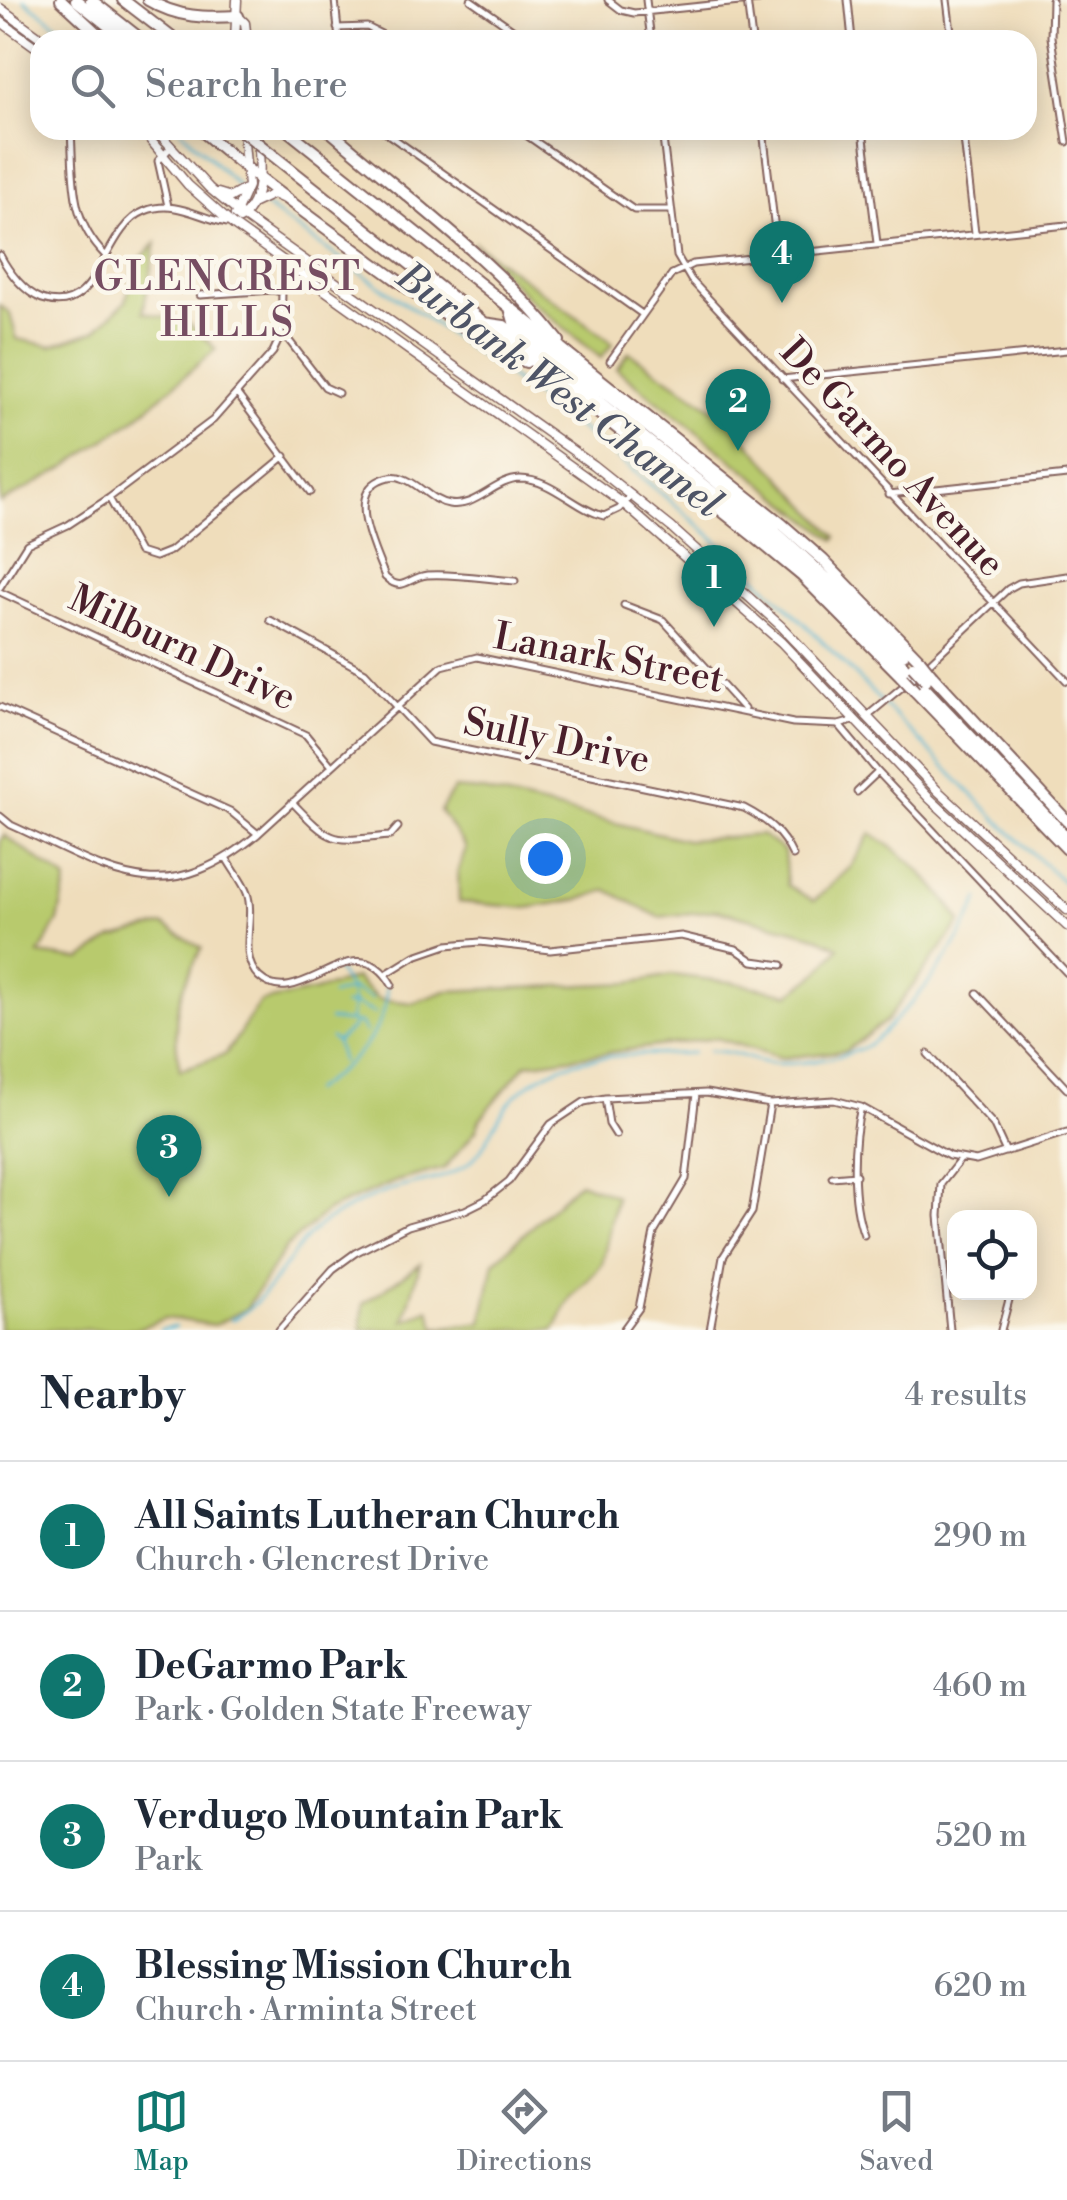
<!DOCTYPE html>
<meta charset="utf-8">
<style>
body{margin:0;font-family:"Libre Bodoni",serif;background:#f2f2f3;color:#1f2937}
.controls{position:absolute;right:30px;bottom:30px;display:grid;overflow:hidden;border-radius:20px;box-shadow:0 5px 25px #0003}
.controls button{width:90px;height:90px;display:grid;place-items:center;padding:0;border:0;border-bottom:2px solid #e0e1e3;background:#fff;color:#1f2937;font:50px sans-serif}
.you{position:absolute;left:545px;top:858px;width:35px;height:35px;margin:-25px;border:8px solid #fff;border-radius:50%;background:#1a73e8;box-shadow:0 0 0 15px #1a73e833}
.badge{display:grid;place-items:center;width:65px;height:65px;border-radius:50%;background:#0f766e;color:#fff;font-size:32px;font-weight:700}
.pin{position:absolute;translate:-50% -82px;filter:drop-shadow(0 2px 5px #0008)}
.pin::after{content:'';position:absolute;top:52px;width:35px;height:30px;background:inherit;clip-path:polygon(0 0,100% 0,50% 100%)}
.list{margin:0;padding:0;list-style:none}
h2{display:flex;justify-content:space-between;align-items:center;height:130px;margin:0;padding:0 40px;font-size:42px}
h2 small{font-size:32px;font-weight:400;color:#747a83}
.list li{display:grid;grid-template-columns:65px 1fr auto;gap:30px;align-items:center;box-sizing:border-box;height:150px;padding:0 40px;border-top:2px solid #e0e1e3}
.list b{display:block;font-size:38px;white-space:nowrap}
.list p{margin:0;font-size:32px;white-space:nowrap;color:#747a83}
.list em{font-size:32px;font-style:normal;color:#747a83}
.icon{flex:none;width:55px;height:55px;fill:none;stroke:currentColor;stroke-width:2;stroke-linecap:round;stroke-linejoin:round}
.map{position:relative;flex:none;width:1067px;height:1330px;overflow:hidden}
.search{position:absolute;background:#fff;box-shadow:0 5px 25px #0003;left:30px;right:30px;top:30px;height:110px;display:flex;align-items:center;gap:25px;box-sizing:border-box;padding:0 35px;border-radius:30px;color:#747a83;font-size:38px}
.sheet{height:730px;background:#fff}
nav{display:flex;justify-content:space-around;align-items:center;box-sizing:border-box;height:140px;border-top:2px solid #e0e1e3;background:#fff;font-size:28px;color:#747a83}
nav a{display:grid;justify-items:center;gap:5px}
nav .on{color:#0f766e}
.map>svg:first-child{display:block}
.green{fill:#b8ca6d;stroke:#81744c;stroke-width:2.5}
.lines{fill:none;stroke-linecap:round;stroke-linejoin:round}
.stream{stroke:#55b6d3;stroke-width:2.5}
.minor-casing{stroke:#84625d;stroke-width:9}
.secondary-casing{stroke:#84625d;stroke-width:11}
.motorway-casing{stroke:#84625d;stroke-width:14}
.minor{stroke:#fff;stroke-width:5}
.secondary{stroke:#fff;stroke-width:8}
.motorway{stroke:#fff;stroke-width:10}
.motorway-bridge-casing{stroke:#84625d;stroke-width:14;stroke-linecap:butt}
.motorway-bridge{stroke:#fff;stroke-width:10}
.labels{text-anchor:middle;stroke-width:9;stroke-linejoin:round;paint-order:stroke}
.street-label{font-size:38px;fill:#4a1f2b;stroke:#fbf7ec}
.neighbourhood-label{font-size:40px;letter-spacing:2.5px;fill:#764d62;stroke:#fbf7ec}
.water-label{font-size:40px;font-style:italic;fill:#4e5466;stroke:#fbf7ec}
</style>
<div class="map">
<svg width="1067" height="1330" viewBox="0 0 1067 1330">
<rect width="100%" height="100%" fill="#fbf7ec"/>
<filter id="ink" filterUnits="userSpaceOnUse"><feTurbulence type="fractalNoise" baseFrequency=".01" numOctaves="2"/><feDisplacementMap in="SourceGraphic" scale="20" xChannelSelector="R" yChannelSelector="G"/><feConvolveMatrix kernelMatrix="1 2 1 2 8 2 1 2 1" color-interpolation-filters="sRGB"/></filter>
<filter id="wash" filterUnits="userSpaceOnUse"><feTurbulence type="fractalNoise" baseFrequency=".0048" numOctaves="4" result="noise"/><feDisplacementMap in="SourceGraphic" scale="40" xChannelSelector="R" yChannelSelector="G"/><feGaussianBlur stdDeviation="2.25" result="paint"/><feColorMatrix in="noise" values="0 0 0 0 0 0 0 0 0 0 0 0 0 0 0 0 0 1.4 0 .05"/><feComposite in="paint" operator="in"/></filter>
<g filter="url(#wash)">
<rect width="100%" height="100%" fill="#efddbb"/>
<path class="green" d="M473,242L613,343L601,358L531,301Z
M156,243L143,312L187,322L216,349L136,418L66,467L0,503V305L10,314L17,339L51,346L95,331L126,301L135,264Z
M629,352L724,416L837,537L835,540L617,369Z
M454,789L483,791L686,840L762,835L784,851L787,885L814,901L851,867L871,833C911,858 935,883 961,922L887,1020L846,1051L782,1058L716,1038L526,1064L480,1119L476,1130L445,1168L397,1181L328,1210L286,1247L246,1309L214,1325L165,1318L134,1330H0V841L4,835L67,880L58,921L39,954L81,960L111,939L163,925L202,948C176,994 171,1018 180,1070L226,1054L260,1002L315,991L355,978L378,999L413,1003L446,991L630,983L671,975L731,982L790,994L818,973L839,947L813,935L717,910L659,917L607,890L578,900L527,908L459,902L458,871L466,848L440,811Z
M579,1182L616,1196L602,1265L571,1297L554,1330H361L363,1304L420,1264L404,1321L429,1309L436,1328L482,1322L494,1262Z"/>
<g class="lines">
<path class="stream" d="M24,0L78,40
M181,130L239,187
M263,205C414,311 571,412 709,534C835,645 942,773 1067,885
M335,968C349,985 356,998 350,1020
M332,995L352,989L372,999
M344,1005L354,1004L375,1013
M329,1020L360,1023L366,1033
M331,1038L336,1042L342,1063
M336,1042L353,1027L354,1023
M709,1051C734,1050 747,1060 769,1063C794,1066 847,1058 868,1045C879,1039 887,1028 896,1019C932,983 959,946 979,899
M312,1091C348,1067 389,1033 386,986
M231,1320C273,1301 288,1246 325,1222C345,1209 372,1196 394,1189C417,1182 446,1180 466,1165C487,1150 493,1122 509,1103C557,1047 625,1057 693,1053
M160,1330L175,1327"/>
</g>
</g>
<g filter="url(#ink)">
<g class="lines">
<g class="minor-casing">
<path id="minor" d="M335,0L339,40
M471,0L528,40
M608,0L621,10L634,13L759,0
M646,0L651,40
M747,0L752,40
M848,0L852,40
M947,0L952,40
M1052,0L1051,37L1067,142
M337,28L367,27L393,40
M71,130C74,178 69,219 105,255
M382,130L642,314
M519,130L634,210H671
M662,130L677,256L691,280L1067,681
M763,130L778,255
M863,130L877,243
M963,130L975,233
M168,206L158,161L171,147
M0,255C9,272 24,292 42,299C101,319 101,228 145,211C176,199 198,218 227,223
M200,295L273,290L282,292
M281,335L287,338L325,387L338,393
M610,361L672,274L693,264L1067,225
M782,379L1067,350
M237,394L310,492
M889,494L1067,475
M109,498L139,552L155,557L170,551L285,456
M515,581C487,579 455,573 427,575C408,577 403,594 385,577C376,552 346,496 380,480C387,477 395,475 402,478C419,483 430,501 449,504C475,509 494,480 520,479C552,479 575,509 604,516L619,509L632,495
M0,587L27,544L68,525L109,498L213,420L273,352L281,335L282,292L305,261
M0,592L306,735L331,765
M624,605L663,620L744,709
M270,620L365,672L430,742L744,808C767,820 782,832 793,856
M927,665L1008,589L1019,583L1067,576
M0,707L230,811L258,834
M866,717L919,673
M839,725L878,772L1067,973
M857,792L878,772
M292,802C334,846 332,841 390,836L398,827
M0,816L11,825C111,870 161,914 258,834L442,666L477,657L793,723L839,725L856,720
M227,859C233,870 243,882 247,893C256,918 237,956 259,977C300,1015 355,920 392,985
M386,974L415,956L447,945L480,942L550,950L681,936L736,949L753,961L782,965
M977,993L1067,1089
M928,1054L993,1124L1006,1152
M605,1098L609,1124L616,1135
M861,1107C852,1142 851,1201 864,1235
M832,1177L856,1175
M279,1330L333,1269L355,1253L408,1226L465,1210L485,1200L509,1181L551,1124L584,1102L605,1098L706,1093L770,1104L834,1100L861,1107L949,1156L976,1161L1067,1132
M623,1330L639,1308L654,1233L686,1179L696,1094
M710,1330L723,1257L752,1212L770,1104
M950,1330L939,1216L941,1184L960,1160
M1001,1330L1011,1292"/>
</g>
<g class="secondary-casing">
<path id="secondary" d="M0,8L44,40
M238,16L245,23L247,40
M0,21L40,50
M235,40L237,0
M142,130L188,185L232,224L624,504L781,642L929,798L1067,926
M156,130L209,188L244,217L593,465L672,528L781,626L937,790L1067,910
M218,193L231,197L245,189
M254,203L273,194L282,198
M235,215L248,186L243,132
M240,219C266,198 260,160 257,130"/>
</g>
<g class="motorway-casing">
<path id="motorway" d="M61,0L104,40
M76,0L126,40
M91,0L142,40
M123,0L175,40
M148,0C178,18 205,18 238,16
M201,130C255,178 314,219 372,262C421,297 471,336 526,362
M287,130L783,525L823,560L920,660
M329,130C405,196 497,262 559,341
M270,153L756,538L802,576L902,677
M510,308L514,322C648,429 787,528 903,655
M483,323L504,326L798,560L909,671
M932,675L1067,821
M922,685L1067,838
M915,691L1067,849"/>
</g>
<use href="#minor" class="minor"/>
<use href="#secondary" class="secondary"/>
<use href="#motorway" class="motorway"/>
<g class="motorway-bridge-casing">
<path id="motorway-bridge" d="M241,130L270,153
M920,660L932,675
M913,666L926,680
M902,677L915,691"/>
</g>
<use href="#motorway-bridge" class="motorway-bridge"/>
</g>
</g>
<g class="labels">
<g class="street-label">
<text transform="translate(893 457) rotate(47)" y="13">De Garmo Avenue</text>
<text transform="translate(183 647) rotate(25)" y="13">Milburn Drive</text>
<text transform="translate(609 657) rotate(11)" y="13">Lanark Street</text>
<text transform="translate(557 740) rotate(12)" y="13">Sully Drive</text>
</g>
<g class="neighbourhood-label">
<text x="228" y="290">GLENCREST<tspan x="228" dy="46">HILLS</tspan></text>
</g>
<g class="water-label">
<text transform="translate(560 389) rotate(37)" y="14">Burbank West Channel</text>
</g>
</g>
</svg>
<div class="controls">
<button><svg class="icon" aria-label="locate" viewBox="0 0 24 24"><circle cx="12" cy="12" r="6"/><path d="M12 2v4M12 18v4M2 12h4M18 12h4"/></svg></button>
</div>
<div class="you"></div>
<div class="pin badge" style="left:714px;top:627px">1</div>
<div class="pin badge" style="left:738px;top:451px">2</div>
<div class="pin badge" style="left:169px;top:1197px">3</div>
<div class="pin badge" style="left:782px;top:303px">4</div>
<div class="search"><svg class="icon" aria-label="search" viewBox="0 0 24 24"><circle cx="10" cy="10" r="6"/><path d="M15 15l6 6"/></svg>Search here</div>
</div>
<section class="sheet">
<h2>Nearby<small>4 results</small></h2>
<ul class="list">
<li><span class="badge">1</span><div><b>All Saints Lutheran Church</b><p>Church · Glencrest Drive</p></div><em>290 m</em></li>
<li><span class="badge">2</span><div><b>DeGarmo Park</b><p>Park · Golden State Freeway</p></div><em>460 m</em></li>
<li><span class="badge">3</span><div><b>Verdugo Mountain Park</b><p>Park</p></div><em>520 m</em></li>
<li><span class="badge">4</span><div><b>Blessing Mission Church</b><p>Church · Arminta Street</p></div><em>620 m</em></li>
</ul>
</section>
<nav>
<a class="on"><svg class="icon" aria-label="map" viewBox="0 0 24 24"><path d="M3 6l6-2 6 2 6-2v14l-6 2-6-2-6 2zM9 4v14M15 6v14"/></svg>Map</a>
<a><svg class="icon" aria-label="directions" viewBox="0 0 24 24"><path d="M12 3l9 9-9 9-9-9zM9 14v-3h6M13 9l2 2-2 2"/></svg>Directions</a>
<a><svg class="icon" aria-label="saved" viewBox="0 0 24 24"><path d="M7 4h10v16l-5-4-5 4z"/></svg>Saved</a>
</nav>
